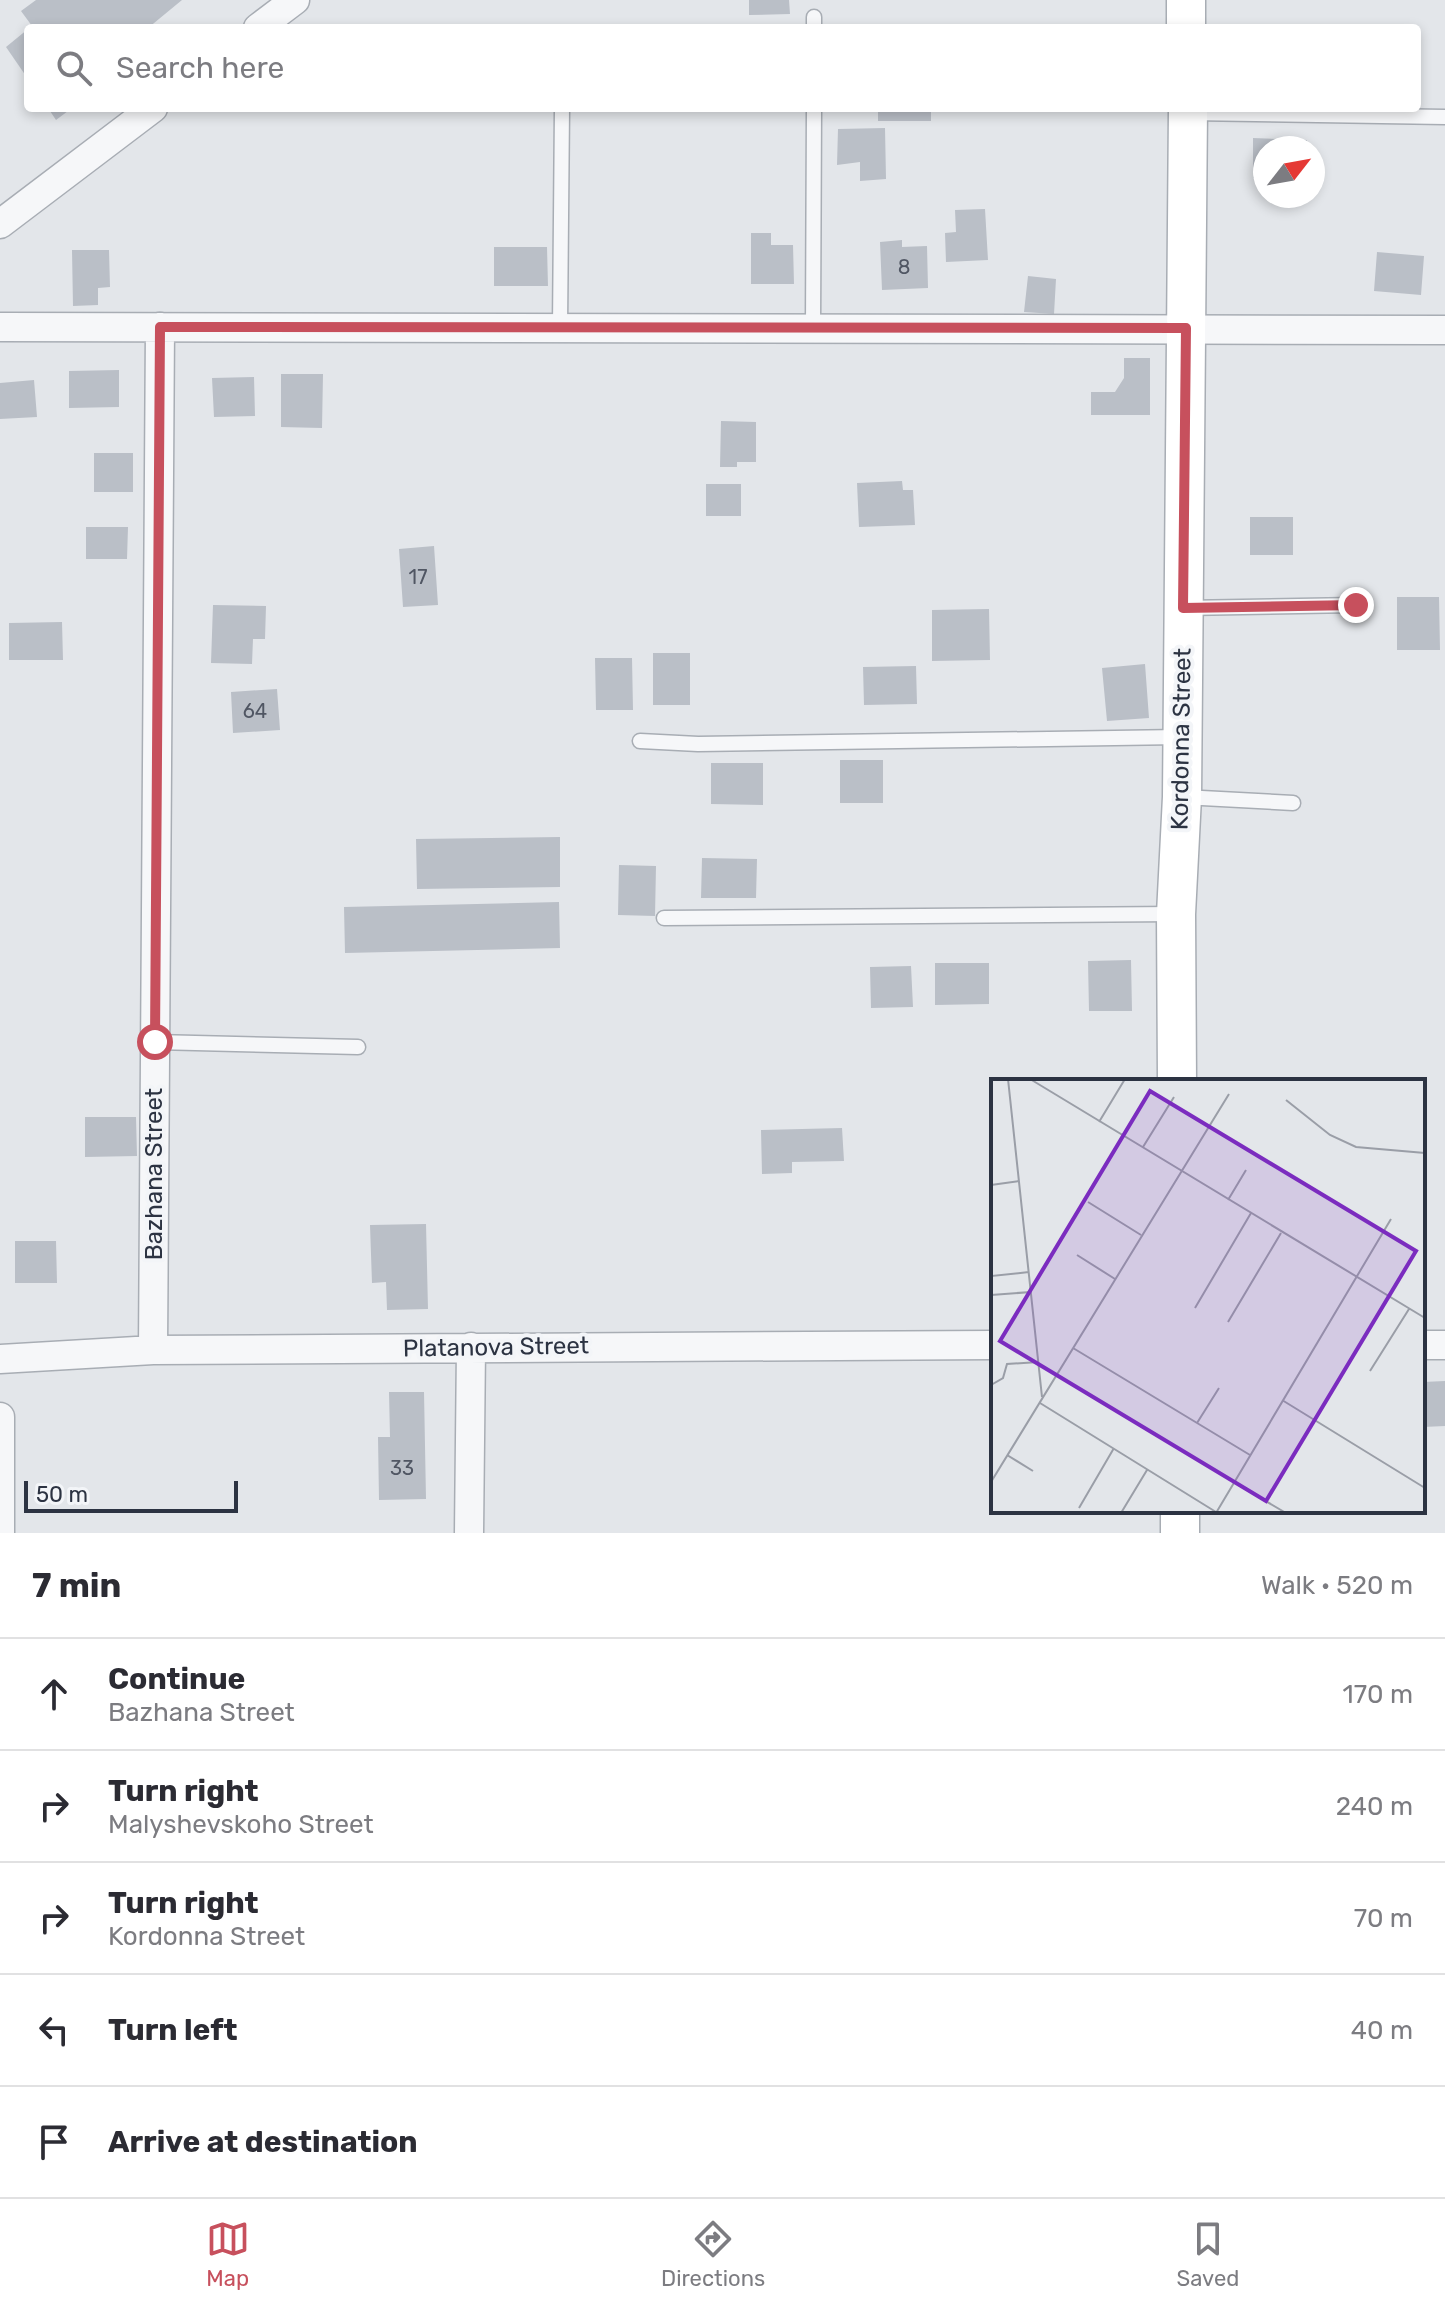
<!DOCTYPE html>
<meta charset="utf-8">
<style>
body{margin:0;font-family:Rubik,sans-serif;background:#f2f2f3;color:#2b2b33}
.compass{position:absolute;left:1253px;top:136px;width:72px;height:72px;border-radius:50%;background:#fff;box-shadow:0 4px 12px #0003;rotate:59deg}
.scale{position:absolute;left:24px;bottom:20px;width:214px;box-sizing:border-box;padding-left:8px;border:4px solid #2c3342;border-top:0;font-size:22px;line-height:28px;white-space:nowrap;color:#2c3342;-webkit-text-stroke:6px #f3f5f8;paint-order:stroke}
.stop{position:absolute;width:24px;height:24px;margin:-18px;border:6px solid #c7505d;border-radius:50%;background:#fff}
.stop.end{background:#c7505d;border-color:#fff;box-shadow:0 2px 8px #0008}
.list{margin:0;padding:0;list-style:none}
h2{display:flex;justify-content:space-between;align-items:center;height:104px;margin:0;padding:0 32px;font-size:34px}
h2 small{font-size:26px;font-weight:400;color:#7c7c81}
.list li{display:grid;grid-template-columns:52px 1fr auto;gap:24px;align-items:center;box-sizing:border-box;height:112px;padding:0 32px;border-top:2px solid #e1e1e2}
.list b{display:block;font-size:30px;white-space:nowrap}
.list p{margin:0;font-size:26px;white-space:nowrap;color:#7c7c81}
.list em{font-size:26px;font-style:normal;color:#7c7c81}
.icon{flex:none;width:44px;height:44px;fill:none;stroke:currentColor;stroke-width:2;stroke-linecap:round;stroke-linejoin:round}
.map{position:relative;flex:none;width:1445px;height:1533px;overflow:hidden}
.search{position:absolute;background:#fff;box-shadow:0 4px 12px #0003;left:24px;right:24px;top:24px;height:88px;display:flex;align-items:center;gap:20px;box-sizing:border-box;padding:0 28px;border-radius:8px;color:#7c7c81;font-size:30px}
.sheet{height:664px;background:#fff}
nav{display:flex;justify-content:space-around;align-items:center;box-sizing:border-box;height:112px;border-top:2px solid #e1e1e2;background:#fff;font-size:22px;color:#7c7c81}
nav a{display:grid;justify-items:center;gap:4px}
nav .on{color:#c7505d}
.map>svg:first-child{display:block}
.building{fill:#babfc7}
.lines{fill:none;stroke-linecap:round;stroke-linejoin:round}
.lane-casing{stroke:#a8adb4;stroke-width:17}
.street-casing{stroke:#a8adb4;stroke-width:31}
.secondary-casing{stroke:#a8adb4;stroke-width:41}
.lane{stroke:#f6f7f9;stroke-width:14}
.street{stroke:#f6f7f9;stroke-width:28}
.secondary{stroke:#fff;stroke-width:38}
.route{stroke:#c7505d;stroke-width:10}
.labels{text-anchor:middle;stroke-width:8;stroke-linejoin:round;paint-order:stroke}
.number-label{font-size:20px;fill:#505663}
.street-label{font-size:24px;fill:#2c3342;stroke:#f3f5f8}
.inset-road{fill:none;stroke:#9a9ea7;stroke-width:2}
.view{fill:#7b2cbf;fill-opacity:0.15;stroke:#7b2cbf;stroke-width:4}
.inset-edge{fill:none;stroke:#2c3342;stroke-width:4}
</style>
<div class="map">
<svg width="1445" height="1533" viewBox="0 0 1445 1533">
<rect width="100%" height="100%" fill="#e3e6ea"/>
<path class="building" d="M36,0H182L148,28H29L32,26L21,11Z
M749,0H789L790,14L749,15Z
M28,29V79L6,47Z
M48,108H72L56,120Z
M878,108H931V121H878Z
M885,128L886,179L860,181V162L837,165L838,129Z
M1253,138L1307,140V148H1265V178H1253Z
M985,209L988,260L946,262L945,233L956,232L955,210Z
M751,233H771V245H793L794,284H751Z
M902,240V247L927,246L928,288L882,290L880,242Z
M494,247H547L548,286H494Z
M72,250H109L110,287L98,288V305L73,306Z
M1377,252L1424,256L1421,295L1374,291Z
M1028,276L1056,279L1054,314L1024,312Z
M1124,358H1150V415H1091V392H1115L1124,378Z
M119,370V407L69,408V371Z
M281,374H323L322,428L281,427Z
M254,377L255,416L214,417L212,378Z
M34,380L37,417L0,419V383Z
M721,421L756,422V462H737V467H720Z
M94,453H133V492H94Z
M902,481L903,490H913L915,525L859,527L857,483Z
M706,484H741V516H706Z
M1250,517H1293V555H1250Z
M86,527H128L127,559H86Z
M434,546L438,605L403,607L399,549Z
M1397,597H1439L1440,650H1397Z
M213,605L266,606L265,639H253L252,664L211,663Z
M989,609L990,660L932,661V610Z
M62,622L63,660H9V623Z
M653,653H690V705H653Z
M595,658H632L633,710H596Z
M1145,664L1149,718L1107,721L1102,668Z
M916,666L917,704L864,705L863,667Z
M277,689L280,730L233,733L231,692Z
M840,760H883V803H840Z
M711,763H763V805L711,804Z
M560,837V887L417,889L416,839Z
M702,858L757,859L756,898H701Z
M619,865L656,866L655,916L618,915Z
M559,902L560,948L345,953L344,907Z
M1131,960L1132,1011H1089L1088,961Z
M935,963H989V1004L935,1005Z
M911,966L913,1007L871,1008L870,967Z
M85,1117H136L137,1156L85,1157Z
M842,1128L844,1161L792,1162V1173L762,1174L761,1130Z
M426,1224L428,1309L387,1310L386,1282L372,1283L370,1225Z
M15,1241H56L57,1283H15Z
M1445,1381V1426L1423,1427V1382Z
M389,1392H424L426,1499L379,1500L378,1437H390Z"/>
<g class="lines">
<g class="lane-casing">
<path id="lane" d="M814,28V17
M1189,113L1445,117
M560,327L562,108
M813,327L814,108
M1183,608L1356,605
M640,741L698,744L1180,737
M1183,797L1293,803
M664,918L1175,914
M155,1042L358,1047"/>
</g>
<g class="street-casing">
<path id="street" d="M258,28L295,0
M0,224L153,108
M0,327L1445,330
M1423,1345H1445
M153,1350L160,327
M0,1359L153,1350L993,1345
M0,1417V1533
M469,1533L471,1347"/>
</g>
<g class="secondary-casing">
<path id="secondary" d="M1186,0V28
M1177,1081L1176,914L1182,797L1188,108
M1180,1511V1533"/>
</g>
<use href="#lane" class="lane"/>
<use href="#street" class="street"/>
<use href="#secondary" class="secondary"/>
</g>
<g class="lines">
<path class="route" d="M155,1042L160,327L1186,328L1183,608L1356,605"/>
</g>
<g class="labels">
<g class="number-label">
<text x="904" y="274">8</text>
<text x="418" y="584">17</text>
<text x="255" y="718">64</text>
<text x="402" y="1475">33</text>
</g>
<g class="street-label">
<text transform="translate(1181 739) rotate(-89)" y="8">Kordonna Street</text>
<text transform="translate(154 1174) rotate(-90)" y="8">Bazhana Street</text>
<text transform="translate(496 1347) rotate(-1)" y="8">Platanova Street</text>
</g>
</g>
<g transform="translate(991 1079)">
<rect width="434" height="434" fill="#e3e6ea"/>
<path class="inset-road" d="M17,0L51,318M39,0L434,239M295,21L339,56L365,68L434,74M108,43L134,0M152,68L183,18M0,106L28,102M237,121L255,91M97,123L150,156M86,176L124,200M0,190L1,197L38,193M0,216L40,213M204,229L260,134M237,243L290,154M82,269L259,376M379,292L418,230M0,306L12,299L16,285L48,283M291,321L434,409M49,324L225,433M206,344L228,309M16,376L42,392M0,403L238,15M244,404L295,434M88,429L123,369M130,434L156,391M225,434L400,140"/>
<path class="view" d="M159,12L425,172L275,422L9,262Z"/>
<rect width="434" height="434" class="inset-edge"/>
</g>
</svg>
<svg class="compass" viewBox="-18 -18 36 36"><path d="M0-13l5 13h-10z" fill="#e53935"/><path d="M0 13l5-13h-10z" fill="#7c7c81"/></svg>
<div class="scale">50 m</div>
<div class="stop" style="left:155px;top:1042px"></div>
<div class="stop end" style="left:1356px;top:605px"></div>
<div class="search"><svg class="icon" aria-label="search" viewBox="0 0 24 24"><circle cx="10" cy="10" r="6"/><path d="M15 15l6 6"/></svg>Search here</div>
</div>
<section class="sheet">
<h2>7 min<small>Walk · 520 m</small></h2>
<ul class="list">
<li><svg class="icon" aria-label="ahead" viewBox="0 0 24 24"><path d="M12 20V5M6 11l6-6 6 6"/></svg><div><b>Continue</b><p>Bazhana Street</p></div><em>170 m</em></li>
<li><svg class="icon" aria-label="right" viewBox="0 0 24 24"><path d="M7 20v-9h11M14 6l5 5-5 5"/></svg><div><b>Turn right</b><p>Malyshevskoho Street</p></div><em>240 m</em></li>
<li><svg class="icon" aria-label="right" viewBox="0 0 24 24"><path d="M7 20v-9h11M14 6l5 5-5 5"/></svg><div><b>Turn right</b><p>Kordonna Street</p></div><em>70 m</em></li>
<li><svg class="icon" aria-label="left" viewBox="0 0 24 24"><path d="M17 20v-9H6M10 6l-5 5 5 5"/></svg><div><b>Turn left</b></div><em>40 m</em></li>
<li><svg class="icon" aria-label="arrive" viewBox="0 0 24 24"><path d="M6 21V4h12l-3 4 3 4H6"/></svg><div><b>Arrive at destination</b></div></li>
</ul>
</section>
<nav>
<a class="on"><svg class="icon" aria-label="map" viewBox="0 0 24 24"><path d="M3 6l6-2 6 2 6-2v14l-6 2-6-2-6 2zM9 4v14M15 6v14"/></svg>Map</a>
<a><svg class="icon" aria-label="directions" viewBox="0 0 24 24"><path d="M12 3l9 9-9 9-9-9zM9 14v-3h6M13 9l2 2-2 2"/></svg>Directions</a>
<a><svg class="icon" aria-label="saved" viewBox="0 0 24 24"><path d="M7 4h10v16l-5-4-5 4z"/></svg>Saved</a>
</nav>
